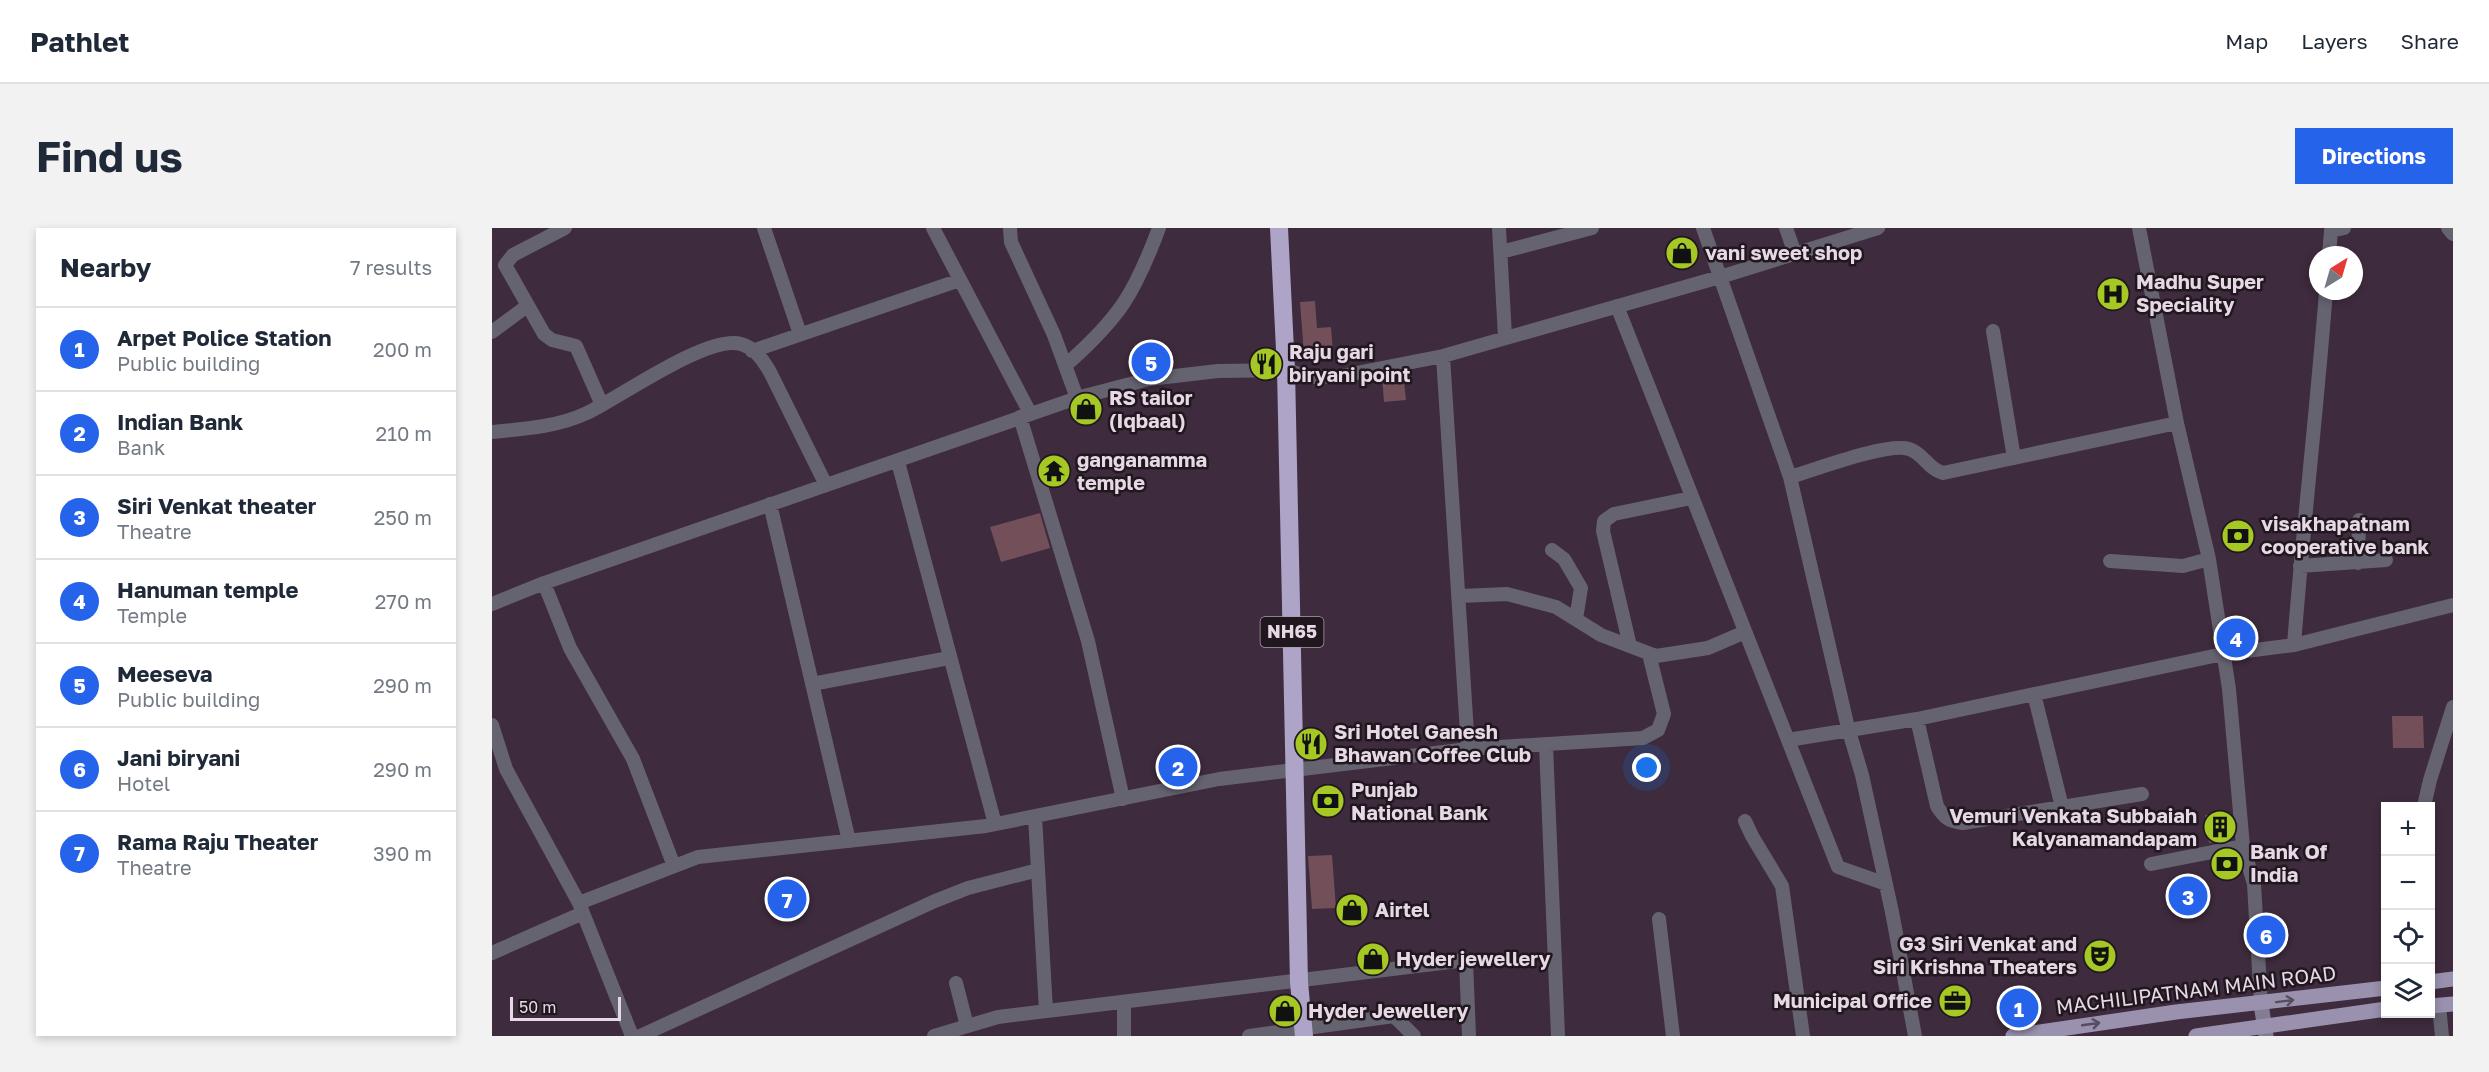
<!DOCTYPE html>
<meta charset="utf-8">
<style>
body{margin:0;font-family:"Golos Text",sans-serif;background:#f2f2f3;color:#1f2937}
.controls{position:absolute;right:18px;bottom:18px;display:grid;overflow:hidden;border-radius:0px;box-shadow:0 3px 9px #0003}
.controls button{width:54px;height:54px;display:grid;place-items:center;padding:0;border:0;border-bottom:2px solid #e0e1e3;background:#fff;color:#1f2937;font:30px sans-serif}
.compass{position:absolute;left:1817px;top:18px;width:54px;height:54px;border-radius:50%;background:#fff;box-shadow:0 3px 9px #0003;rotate:37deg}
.scale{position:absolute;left:18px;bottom:15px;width:111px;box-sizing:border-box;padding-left:6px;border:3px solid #e6d9e5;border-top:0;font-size:16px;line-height:21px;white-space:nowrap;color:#e6d9e5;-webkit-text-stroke:4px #20171f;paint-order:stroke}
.you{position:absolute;left:1155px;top:540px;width:21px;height:21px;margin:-15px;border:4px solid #fff;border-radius:50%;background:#1a73e8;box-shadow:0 0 0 9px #1a73e833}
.badge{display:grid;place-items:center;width:39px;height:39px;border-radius:50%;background:#2563eb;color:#fff;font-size:20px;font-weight:700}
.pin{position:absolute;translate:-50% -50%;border:3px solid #fff;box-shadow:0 2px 6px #0006}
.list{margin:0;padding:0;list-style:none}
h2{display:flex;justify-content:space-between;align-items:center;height:78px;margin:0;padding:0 24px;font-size:26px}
h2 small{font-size:20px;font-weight:400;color:#747a83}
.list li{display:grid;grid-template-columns:39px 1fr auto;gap:18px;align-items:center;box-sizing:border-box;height:84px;padding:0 24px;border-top:2px solid #e0e1e3}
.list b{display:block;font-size:22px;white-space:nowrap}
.list p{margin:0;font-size:20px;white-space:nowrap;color:#747a83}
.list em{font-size:20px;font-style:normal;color:#747a83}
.icon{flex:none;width:33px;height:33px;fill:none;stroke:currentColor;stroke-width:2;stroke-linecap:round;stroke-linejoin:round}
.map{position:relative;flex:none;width:1961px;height:808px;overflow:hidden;border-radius:0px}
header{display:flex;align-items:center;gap:36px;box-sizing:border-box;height:84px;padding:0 30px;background:#fff;border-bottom:2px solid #e0e1e3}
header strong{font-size:28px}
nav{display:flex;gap:33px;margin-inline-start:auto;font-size:21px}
.intro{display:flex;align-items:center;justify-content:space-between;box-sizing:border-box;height:144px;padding:0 36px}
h1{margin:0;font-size:42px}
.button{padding:15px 27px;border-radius:0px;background:#2563eb;color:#fff;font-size:21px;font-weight:700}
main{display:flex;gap:36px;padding:0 36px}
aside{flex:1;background:#fff;border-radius:0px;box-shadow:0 3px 9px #0003}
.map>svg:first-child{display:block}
.building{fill:#734f5a}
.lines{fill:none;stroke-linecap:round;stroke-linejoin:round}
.street{stroke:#666371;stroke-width:14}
.secondary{stroke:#837d94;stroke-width:15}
.primary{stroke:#9991ae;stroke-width:15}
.highway{stroke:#ada4c7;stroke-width:18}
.oneway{stroke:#564e5f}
.labels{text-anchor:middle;stroke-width:5;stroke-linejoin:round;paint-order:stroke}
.shield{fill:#20171f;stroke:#ab9faa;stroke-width:1.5}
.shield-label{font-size:18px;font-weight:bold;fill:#e6d9e5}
.poi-label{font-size:20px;font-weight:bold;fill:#e6d9e5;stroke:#20171f;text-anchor:start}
.street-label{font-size:20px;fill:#e6d9e5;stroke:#20171f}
</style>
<header>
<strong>Pathlet</strong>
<nav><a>Map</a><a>Layers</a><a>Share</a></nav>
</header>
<div class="intro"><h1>Find us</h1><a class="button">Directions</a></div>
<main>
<aside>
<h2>Nearby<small>7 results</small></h2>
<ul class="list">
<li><span class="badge">1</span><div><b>Arpet Police Station</b><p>Public building</p></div><em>200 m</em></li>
<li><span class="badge">2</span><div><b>Indian Bank</b><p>Bank</p></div><em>210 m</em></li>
<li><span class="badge">3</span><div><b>Siri Venkat theater</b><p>Theatre</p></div><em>250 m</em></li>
<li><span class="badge">4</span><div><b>Hanuman temple</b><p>Temple</p></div><em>270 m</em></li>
<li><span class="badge">5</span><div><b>Meeseva</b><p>Public building</p></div><em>290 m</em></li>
<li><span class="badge">6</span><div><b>Jani biryani</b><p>Hotel</p></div><em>290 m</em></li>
<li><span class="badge">7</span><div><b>Rama Raju Theater</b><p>Theatre</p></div><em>390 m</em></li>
</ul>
</aside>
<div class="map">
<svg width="1961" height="808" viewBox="0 0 1961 808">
<rect width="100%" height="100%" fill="#3e2b3d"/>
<path class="building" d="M823,73L825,100L839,99L841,124L812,126L808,74Z
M911,145L914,172L892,174L890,149Z
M548,285L558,320L509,334L498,299Z
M1900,488H1931L1932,520H1901Z
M1739,585L1741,611L1717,615L1713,587Z
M840,627L844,680L820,681L816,628Z"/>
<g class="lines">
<path class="street" d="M73,0L21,27L13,37L52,106L60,112L84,118L110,177
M272,0L308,106
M441,0L538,185
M518,0L519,14L562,107L585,170
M1007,0L1013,109
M1211,0L1298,249L1356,500L1370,547L1400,684L1423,808
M1294,0L1303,26
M1647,0L1685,195L1717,331L1737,461L1751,618L1762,656L1769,776
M1956,0L1961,6
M1009,24L1100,0
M1837,27L1839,3L1852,0
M1125,78L1346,639L1394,656
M1501,103L1522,230
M0,104L35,78
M260,123L468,52
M951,128L976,521L1151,510L1166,502L1172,486L1157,426
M574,137C627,90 642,67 667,0
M528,189L596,413L631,571
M0,204C32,201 65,199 95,185C127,170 216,106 249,116C263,120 271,132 278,144L334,257
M406,234L503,596
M1298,249C1322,242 1396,214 1417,221C1431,225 1436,241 1451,245L1685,195
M278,276L357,613
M1060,322L1072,331L1089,360L1084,391
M1618,333L1691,338L1717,331
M1866,335L1867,292
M1808,338L1894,332
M52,355L78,420L141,531L182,638
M968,368L1015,366L1064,379L1109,407L1164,428L1216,420L1253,404
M0,376L52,355L585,170L657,151L726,143L794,142L818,149L849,148L951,128L1228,49L1386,0
M1802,417C1811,299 1825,181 1834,63
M1138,418L1111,303L1112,293L1122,286L1199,270
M320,456L457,430
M1542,466L1570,579
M1425,491L1445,578C1452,590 1457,593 1471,595L1650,566
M0,497L14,541L87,675L140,808
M1296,512L1425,491L1731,426L1802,417L1961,377
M1054,517L1066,808
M1932,578L1938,552L1961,479
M543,588L554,783
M1253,593L1260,608L1290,658L1311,808
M1659,636L1751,618
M87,675L206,629L494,598L727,551L976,521
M1167,691L1181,808
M0,725L91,685
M464,755L475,798
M632,775V808
M1947,778L1950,808
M148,808L443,673L476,660L546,642
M442,808L506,789L974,732L977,808
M757,808L902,788L922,808"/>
<path class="secondary" d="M1769,776L1774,808"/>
<path class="primary" d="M1938,754L1961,751
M1938,778L1961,776
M1521,808L1684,784L1894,760
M1704,808L1894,781"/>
<path class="highway" d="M787,0L794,142L807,754L812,808"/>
</g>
<defs><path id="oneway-shaft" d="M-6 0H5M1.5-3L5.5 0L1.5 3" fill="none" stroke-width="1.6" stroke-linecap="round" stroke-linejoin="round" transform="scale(1.5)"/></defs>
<g class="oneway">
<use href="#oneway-shaft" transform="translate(1793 773) rotate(-7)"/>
<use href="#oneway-shaft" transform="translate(1599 796) rotate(-8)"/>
</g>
<defs>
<g id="shop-disc" transform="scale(1.725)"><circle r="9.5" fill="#a5c824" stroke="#20171f"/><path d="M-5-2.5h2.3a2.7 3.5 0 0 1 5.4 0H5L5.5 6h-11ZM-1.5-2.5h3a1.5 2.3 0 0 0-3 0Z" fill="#111"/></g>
<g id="hospital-disc" transform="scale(1.725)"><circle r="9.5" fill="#a5c824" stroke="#20171f"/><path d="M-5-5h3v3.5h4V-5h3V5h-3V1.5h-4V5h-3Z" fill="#111"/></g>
<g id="restaurant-disc" transform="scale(1.725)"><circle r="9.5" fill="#a5c824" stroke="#20171f"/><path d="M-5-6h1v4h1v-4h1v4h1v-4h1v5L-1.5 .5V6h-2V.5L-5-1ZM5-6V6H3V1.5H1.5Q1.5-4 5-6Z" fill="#111"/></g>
<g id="temple-disc" transform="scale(1.725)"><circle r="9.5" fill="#a5c824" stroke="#20171f"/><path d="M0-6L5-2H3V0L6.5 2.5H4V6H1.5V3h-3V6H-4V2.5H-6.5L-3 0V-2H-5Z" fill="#111"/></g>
<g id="bank-disc" transform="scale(1.725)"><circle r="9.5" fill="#a5c824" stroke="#20171f"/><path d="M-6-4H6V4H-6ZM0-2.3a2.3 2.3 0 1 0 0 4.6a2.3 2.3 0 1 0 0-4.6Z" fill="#111"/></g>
<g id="building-disc" transform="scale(1.725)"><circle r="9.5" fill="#a5c824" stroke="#20171f"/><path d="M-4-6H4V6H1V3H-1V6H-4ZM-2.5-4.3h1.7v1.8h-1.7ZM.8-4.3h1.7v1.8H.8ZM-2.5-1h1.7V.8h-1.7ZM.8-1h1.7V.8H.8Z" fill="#111"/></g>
<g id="theatre-disc" transform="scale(1.725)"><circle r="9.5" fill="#a5c824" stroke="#20171f"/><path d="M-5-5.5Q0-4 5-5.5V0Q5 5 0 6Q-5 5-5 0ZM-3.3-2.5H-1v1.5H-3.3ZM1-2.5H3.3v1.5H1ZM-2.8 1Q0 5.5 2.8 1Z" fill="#111"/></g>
<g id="office-disc" transform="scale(1.725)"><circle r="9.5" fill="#a5c824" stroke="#20171f"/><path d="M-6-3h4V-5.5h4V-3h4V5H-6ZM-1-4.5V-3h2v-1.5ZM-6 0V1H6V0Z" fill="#111"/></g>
</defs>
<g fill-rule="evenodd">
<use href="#shop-disc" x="1190" y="25"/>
<use href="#hospital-disc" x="1621" y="66"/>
<use href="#restaurant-disc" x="774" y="136"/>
<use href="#shop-disc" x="594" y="181"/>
<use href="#temple-disc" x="562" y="243"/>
<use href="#bank-disc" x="1746" y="308"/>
<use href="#restaurant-disc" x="819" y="516"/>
<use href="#bank-disc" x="836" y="573"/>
<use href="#building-disc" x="1728" y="599"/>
<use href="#bank-disc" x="1735" y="636"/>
<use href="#shop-disc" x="860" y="682"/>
<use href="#theatre-disc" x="1608" y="728"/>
<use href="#shop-disc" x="881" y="731"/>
<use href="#office-disc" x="1463" y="773"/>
<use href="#shop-disc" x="793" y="783"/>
</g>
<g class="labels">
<rect class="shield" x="768.5" y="389" width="63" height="30" rx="4.5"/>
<g class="shield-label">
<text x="800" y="410">NH65</text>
</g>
<g class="poi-label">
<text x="1213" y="32">vani sweet shop</text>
<text x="1644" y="61">Madhu Super<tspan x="1644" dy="23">Speciality</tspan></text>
<text x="797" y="131">Raju gari<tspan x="797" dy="23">biryani point</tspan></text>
<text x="617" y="177">RS tailor<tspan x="617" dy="23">(Iqbaal)</tspan></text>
<text x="585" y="239">ganganamma<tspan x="585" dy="23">temple</tspan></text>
<text x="1769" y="303">visakhapatnam<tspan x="1769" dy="23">cooperative bank</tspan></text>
<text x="842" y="511">Sri Hotel Ganesh<tspan x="842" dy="23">Bhawan Coffee Club</tspan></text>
<text x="859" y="569">Punjab<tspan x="859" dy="23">National Bank</tspan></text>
<text x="1705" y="595" text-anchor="end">Vemuri Venkata Subbaiah<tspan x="1705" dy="23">Kalyanamandapam</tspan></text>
<text x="1758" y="631">Bank Of<tspan x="1758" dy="23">India</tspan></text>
<text x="883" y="689">Airtel</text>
<text x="1585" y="723" text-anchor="end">G3 Siri Venkat and<tspan x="1585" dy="23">Siri Krishna Theaters</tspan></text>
<text x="904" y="738">Hyder jewellery</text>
<text x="1440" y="780" text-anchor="end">Municipal Office</text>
<text x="816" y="790">Hyder Jewellery</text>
</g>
<g class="street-label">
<text transform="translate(1704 762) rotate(-7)" y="7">MACHILIPATNAM MAIN ROAD</text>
</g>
</g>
</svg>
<div class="controls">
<button>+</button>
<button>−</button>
<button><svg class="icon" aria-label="locate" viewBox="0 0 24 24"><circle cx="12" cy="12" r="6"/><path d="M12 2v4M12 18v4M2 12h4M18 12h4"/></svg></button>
<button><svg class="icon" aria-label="layers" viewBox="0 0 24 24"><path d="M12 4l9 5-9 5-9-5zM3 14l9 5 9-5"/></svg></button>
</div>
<svg class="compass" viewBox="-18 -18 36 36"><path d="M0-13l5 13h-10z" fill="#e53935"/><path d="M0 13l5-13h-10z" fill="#747a83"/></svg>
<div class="scale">50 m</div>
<div class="you"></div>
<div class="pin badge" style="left:1527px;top:780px">1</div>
<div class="pin badge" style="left:686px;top:539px">2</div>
<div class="pin badge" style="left:1696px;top:668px">3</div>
<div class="pin badge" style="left:1744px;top:410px">4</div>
<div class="pin badge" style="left:659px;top:134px">5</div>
<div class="pin badge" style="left:1774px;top:707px">6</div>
<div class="pin badge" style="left:295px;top:671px">7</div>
</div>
</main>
